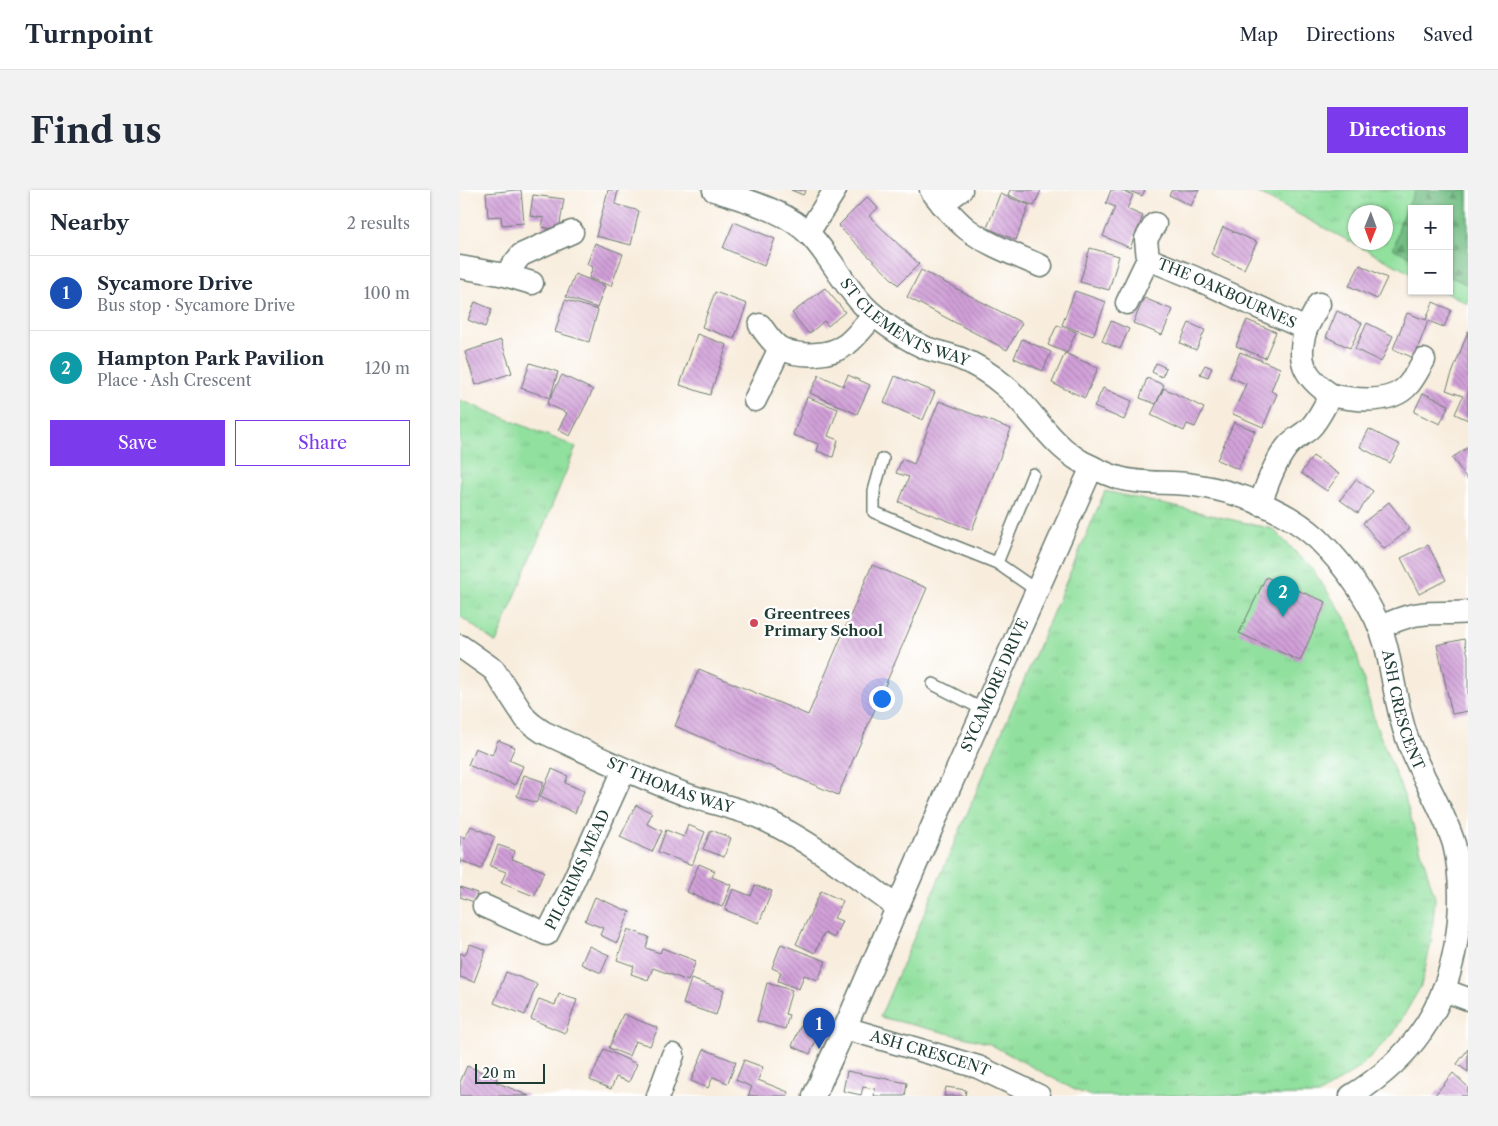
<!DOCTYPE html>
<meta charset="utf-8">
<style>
body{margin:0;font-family:"Libre Caslon Text",serif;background:#f2f2f3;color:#1f2937}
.controls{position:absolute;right:15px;top:15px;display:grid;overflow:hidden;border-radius:0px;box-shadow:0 1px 4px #0004}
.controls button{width:45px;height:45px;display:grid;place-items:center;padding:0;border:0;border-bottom:1px solid #e0e1e3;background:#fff;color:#1f2937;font:25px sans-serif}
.compass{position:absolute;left:888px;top:15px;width:45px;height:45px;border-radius:50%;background:#fff;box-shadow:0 1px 4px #0004;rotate:181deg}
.scale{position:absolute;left:15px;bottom:12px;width:70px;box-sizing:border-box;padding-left:5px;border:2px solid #1f3d34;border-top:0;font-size:14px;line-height:18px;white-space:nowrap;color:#1f3d34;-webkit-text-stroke:4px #fff;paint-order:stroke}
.you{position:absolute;left:421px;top:508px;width:18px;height:18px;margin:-12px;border:4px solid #fff;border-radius:50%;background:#1a73e8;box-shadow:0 0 0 8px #1a73e833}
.badge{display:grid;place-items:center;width:32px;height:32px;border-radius:50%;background:#7c3aed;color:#fff;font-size:16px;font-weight:700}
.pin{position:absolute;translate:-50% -41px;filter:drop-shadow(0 1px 2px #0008)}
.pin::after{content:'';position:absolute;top:26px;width:18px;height:15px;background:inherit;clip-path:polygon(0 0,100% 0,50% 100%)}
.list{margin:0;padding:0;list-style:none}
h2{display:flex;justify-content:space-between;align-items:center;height:65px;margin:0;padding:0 20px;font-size:21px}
h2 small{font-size:16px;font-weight:400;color:#747a83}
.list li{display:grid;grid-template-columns:32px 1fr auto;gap:15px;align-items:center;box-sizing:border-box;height:75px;padding:0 20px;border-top:1px solid #e0e1e3}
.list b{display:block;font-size:19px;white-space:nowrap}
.list p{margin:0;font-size:16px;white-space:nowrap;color:#747a83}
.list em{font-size:16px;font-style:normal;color:#747a83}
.actions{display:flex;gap:10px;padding:15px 20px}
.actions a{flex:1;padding:11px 0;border:1px solid #7c3aed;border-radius:0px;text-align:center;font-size:18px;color:#7c3aed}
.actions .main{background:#7c3aed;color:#fff}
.map{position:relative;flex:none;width:1008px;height:906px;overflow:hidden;border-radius:0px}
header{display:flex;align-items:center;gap:30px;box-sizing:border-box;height:70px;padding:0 25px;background:#fff;border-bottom:1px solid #e0e1e3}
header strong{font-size:24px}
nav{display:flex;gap:28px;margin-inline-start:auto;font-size:18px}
.intro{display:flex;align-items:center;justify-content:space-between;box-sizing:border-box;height:120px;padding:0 30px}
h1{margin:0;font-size:35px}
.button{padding:12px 22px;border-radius:0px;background:#7c3aed;color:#fff;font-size:18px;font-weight:700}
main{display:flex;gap:30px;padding:0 30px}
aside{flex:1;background:#fff;border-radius:0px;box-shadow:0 1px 4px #0004}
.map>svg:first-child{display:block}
.grass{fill:url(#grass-tufts);stroke:#588e69;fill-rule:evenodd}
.forest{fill:url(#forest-firs);stroke:#4a7e5c}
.building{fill:url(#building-back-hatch)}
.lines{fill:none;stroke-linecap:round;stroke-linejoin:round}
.service-casing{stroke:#6b7b6f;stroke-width:14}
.minor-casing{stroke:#6b7b6f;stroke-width:25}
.service{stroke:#fff;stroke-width:11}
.minor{stroke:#fff;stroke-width:22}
.poi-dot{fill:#d1495b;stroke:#fff;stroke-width:2}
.labels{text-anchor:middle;stroke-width:4.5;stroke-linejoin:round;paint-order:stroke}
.street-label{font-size:15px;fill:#1f3d34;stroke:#fff}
.poi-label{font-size:15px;font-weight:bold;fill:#1f3d34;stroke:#fff;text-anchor:start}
</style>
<header>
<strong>Turnpoint</strong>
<nav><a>Map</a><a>Directions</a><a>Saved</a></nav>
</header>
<div class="intro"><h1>Find us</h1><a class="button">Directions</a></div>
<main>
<aside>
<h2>Nearby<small>2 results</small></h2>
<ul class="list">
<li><span class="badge" style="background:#1a4fb4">1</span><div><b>Sycamore Drive</b><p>Bus stop · Sycamore Drive</p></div><em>100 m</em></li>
<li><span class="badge" style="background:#0f9aa8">2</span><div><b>Hampton Park Pavilion</b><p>Place · Ash Crescent</p></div><em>120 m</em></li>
</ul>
<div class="actions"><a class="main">Save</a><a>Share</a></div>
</aside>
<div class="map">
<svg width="1008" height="906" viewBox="0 0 1008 906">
<defs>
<pattern id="grass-tufts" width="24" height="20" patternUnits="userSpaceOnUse" patternTransform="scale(1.25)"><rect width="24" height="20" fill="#91e09e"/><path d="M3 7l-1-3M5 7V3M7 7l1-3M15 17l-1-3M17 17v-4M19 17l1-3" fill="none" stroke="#7dc189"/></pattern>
<pattern id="forest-firs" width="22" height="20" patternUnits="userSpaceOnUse" patternTransform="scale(1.25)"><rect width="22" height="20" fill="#74be85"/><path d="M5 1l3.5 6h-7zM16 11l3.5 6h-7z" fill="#5f9c6e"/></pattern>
<pattern id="building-back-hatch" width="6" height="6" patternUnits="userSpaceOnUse" patternTransform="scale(1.25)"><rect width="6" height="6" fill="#d2a0d9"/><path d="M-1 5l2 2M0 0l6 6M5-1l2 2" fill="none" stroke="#aa84b1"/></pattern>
</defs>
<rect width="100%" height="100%" fill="#fff"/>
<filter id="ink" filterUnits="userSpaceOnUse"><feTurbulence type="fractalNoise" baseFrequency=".02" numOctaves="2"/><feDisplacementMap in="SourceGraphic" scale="10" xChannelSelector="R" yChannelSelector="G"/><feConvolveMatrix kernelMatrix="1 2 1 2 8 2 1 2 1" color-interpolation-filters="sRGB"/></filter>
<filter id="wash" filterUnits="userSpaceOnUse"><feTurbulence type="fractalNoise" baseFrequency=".0096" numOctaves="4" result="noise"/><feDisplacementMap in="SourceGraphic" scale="20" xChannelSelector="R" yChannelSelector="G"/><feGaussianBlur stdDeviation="1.12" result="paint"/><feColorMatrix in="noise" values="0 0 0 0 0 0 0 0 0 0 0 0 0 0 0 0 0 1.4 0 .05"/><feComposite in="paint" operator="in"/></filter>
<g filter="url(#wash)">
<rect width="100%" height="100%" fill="#f8eddd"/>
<path class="grass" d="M792,0H1008V114L984,101H989V19H952V84ZM896,22H926V52H896Z
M0,210L116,257L36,453L0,426Z
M645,301L813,339L853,380L889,434L915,533L945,608L975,708L971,753L961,796L933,844L898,879L858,905L631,906L613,899L528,853L420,827Z"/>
<path class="forest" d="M956,0H1008V95L989,86V19H952V67L934,59L941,29Z"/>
<g id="blocks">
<path class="building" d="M57,0H61L64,33L42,35L41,26L28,27L26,3Z
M148,0H158L155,14L179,21L171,55L136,46Z
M331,0H346L343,5Z
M550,0H581L574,16L548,5Z
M651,0H660L673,5L667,19L683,26L670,58L643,46L655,17L646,13Z
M667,0H685L682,6Z
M712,0H739L731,16L709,5Z
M540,4L569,15L556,50L527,38Z
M73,5L104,9L99,40L82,37L84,28L70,26Z
M407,7L418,18L409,26L459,74L438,95L378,36Z
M274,32L315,49L304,76L263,58Z
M763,37L797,52L784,79L751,64Z
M135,53L163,64L151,96L129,88L133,77L127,74Z
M630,58L659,66L649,100L620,92Z
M900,75L927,88L917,109L889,96Z
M461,80L562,133L547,160L447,107Z
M115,84L145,96L137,118L106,107Z
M365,98L385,122L368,136L364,131L349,144L332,123Z
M615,101L646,112L633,146L602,135Z
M255,102L287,114L274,149L242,137Z
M684,108L713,120L702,145L673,133Z
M105,110L138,120L129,152L95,142Z
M15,112L32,119L25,137L8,130Z
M973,112L991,120L984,137L968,131L954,168L933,159L947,123L966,130Z
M877,121L902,133L890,158L866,147Z
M787,130L816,142L805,168L776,156Z
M651,131L669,139L660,159L642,151Z
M729,133L745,140L736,160L720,153Z
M907,133L933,146L921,172L895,159Z
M597,135L616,142L607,163L588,155Z
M1008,141V230L995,224L1003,206L986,200Z
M237,144L267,155L250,205L220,195Z
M562,149L591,162L583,181L554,168Z
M41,150L52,183L16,195L5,162Z
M780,162L820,178L811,201L817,204L803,237L773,224L786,194L770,187Z
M605,163L638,178L625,208L592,193Z
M70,173L98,182L90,208L61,198Z
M696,173L706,178L702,187L692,182Z
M745,175L752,178L748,187L740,184Z
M102,185L133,200L110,246L98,240L107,223L87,214Z
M359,185L383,196L388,185L410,195L397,224L350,203Z
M435,186L475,202L463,230L424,213Z
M687,188L704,195L696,214L680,208Z
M643,198L672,211L664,230L634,217Z
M704,198L744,218L735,237L727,234L724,241L691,225Z
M963,203L989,215L980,234L954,222Z
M347,207L378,219L368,246L378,250L373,267L357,261L359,254L333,245Z
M479,211L551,239L512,340L439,312L449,287L436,283L442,269L454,274Z
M774,232L795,241L778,279L757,270Z
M909,239L940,255L930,273L900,257Z
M1008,257V290L992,268Z
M853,266L879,284L867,301L841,283Z
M896,289L913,301L898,323L880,310Z
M929,312L950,339L924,359L903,333Z
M968,355L986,390L959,404L941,368Z
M412,375L467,398L378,605L215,536L239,479L348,525Z
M806,387L866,412L840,471L779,443Z
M1004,449L1008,465V521L992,524L977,455Z
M38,550L55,557L49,570L63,576L55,595L8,575L15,558L32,565Z
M92,579L108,586L105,593L124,601L115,623L80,607Z
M64,585L84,592L76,613L57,606Z
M176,615L192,623L187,634L202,641L192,662L160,647Z
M228,635L245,642L232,675L198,662L206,640L224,647Z
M11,636L35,647L21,679L2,671L0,676V646L5,648Z
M251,640L271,648L264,667L243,659Z
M38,655L55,661L52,669L84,681L74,706L41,693L46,682L30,676Z
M239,674L255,681L252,687L271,695L262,717L227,702Z
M295,695L312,701L299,733L265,720L273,699L291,706Z
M0,697L17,703L14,712L0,707Z
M361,701L383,711L374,728L382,731L374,748L364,743L355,763L336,754Z
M135,707L170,722L157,753L140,745L143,738L125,731Z
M168,739L189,747L186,758L200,763L202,758L236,771L228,791L193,778L188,790L171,784L174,776L157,770Z
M10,754L26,760L14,792L0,787V763L5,765Z
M321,754L366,771L358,790L344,785L339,799L318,791L321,782L312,778Z
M129,756L149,765L141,783L121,774Z
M46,782L77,794L65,825L34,813Z
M231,789L264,800L256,825L223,814Z
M307,793L332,800L325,824L329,825L325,839L297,831Z
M99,804L117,810L105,843L71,829L79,809L95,815Z
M163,824L198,838L190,856L175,851L169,866L149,858Z
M341,835L359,843L350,864L332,856Z
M144,859L177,874L169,892L156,887L151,899L130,890Z
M244,859L276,872L268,893L253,887L248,898L231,891Z
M1008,859V882L997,874Z
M284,870L303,877L298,890L328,902L327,906H288L292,897L276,890Z
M7,876L37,888L36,892L69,906H0V892Z
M387,881L447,893L445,906H414L415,899L403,897L401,905L383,901Z
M993,883L1008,897V906H974Z
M486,897L506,900L505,906H484Z"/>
</g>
</g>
<g filter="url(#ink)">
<use href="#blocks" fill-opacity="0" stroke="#6b7b6f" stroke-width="1"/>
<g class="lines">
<g class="service-casing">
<path id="service" d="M423,269L414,301V322L477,349L537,373L576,400
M537,373L573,284
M473,494L524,520"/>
</g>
<g class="minor-casing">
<g id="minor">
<path id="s1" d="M254,0C287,11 326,20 351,46C374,71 388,104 415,126C430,138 448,150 466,158C477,162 488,164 499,168C515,174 532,185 545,196C572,219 590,254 622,272C634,278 647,285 659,288C683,295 709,291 734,295C776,301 825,319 857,348C885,375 916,418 926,456C933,485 936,514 945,542C957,581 982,615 994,654C1008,712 997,793 961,842C943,868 917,890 891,906"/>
<path d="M471,0L482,14L501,0"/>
<path d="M482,14C490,23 498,32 507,39C528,55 556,65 581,76"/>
<path d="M348,43L375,0"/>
<path id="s2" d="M688,69L733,87L846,139C836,170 844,187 871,205"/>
<path d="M0,77L45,85L72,93"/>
<path d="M45,85L61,65L112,42"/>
<path d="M667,113L688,69L686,49L695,34"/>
<path d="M300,135C305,142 312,153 320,158C339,168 371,166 387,154C397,146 405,135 414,125"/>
<path d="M846,139L859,114"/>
<path d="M295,210L320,158"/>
<path d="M800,314C807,295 814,274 826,258C832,249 843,245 850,238C859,229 864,216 871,205C894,210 932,215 949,194C955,187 959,178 964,170"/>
<path d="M920,437C933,432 946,425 961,424C976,422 992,424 1008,422"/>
<path id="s3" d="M0,456L34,480L66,529L73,535L83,542C129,563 174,585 222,603C248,613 276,617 301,628C349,650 395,686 437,717"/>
<path id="s4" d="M24,716L87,744L108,703L164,580"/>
<path d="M983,800L1008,809"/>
<path id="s5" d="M385,838L518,877L579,906"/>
<path d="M198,906L213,865"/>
<path id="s6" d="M354,906L385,838L485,607L632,277"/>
</g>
</g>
<use href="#service" class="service"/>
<use href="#minor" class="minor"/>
</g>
</g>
<circle class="poi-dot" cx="294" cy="433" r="5"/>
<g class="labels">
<g class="street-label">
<text dy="5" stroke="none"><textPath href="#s2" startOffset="86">THE OAKBOURNES</textPath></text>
<text dy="5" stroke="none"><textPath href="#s1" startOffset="240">ST CLEMENTS WAY</textPath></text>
<text dy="5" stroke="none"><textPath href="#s6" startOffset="449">SYCAMORE DRIVE</textPath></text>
<text dy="5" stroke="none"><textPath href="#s1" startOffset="916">ASH CRESCENT</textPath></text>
<text dy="5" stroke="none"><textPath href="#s3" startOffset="260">ST THOMAS WAY</textPath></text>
<text dy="5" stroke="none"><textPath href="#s4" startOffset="140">PILGRIMS MEAD</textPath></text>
<text dy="5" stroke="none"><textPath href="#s5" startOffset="89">ASH CRESCENT</textPath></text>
</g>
<g class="poi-label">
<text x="304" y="429">Greentrees<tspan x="304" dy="17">Primary School</tspan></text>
</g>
</g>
</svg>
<div class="controls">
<button>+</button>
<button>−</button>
</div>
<svg class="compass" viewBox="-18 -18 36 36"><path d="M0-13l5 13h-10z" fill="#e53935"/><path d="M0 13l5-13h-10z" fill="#747a83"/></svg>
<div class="scale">20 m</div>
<div class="you"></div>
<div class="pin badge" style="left:359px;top:859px;background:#1a4fb4">1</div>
<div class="pin badge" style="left:823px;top:427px;background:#0f9aa8">2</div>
</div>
</main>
